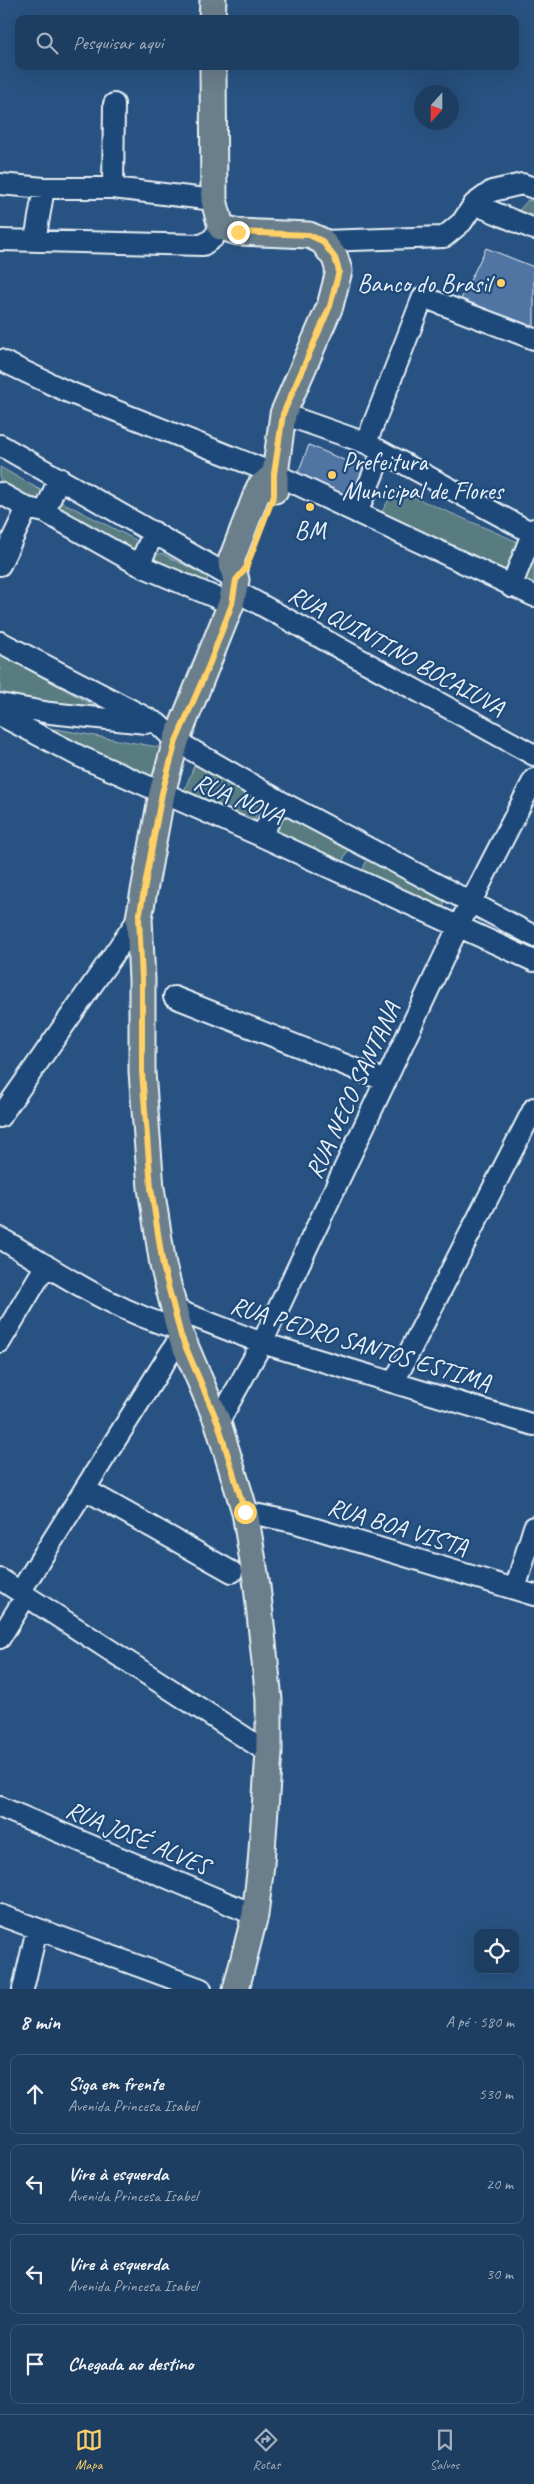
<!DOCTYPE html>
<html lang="pt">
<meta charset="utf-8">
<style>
body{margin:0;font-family:Caveat,sans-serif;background:#264567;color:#f1f3f6}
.controls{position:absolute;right:15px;bottom:15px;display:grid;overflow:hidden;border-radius:10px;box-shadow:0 5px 20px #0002}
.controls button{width:45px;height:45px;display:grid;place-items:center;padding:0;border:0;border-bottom:1px solid #3c5776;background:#1e3e61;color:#f1f3f6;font:25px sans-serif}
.compass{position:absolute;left:414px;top:85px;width:45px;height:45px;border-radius:50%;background:#1e3e61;box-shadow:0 5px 20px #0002;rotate:201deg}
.stop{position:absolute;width:15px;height:15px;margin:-11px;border:4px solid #ffd166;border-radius:50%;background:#fff}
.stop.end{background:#ffd166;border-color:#fff;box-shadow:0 1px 5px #0008}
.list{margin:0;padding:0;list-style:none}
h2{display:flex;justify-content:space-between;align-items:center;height:65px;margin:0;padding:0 20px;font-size:21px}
h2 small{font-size:16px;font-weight:400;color:#a1aebd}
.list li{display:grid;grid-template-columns:32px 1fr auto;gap:15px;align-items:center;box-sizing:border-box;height:80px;margin:0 10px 10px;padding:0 10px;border:1px solid #3c5776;border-radius:10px}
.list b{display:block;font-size:19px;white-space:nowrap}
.list p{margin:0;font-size:16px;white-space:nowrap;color:#a1aebd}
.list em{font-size:16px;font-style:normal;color:#a1aebd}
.icon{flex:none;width:28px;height:28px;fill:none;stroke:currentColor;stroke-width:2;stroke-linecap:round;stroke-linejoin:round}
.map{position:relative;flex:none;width:534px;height:1989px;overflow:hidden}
.search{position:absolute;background:#1e3e61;box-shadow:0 5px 20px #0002;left:15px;right:15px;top:15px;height:55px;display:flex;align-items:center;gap:12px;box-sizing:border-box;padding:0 18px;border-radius:10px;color:#a1aebd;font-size:19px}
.sheet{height:425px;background:#1e3e61}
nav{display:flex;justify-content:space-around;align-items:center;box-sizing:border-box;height:70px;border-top:1px solid #3c5776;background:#1e3e61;font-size:14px;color:#a1aebd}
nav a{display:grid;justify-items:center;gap:2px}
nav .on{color:#ffd166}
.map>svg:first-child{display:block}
.green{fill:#587b80;stroke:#a0b6bc}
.building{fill:#5175a3;stroke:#e8f1f8}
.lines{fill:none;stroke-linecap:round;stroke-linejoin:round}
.minor-casing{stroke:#e8f1f8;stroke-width:24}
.major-casing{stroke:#e8f1f8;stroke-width:29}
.minor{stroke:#1f4a7a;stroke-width:20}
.major{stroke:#6b7e8b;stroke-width:25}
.route{stroke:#ffd166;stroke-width:6}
.poi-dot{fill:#ffd166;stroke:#1f4a7a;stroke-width:2}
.labels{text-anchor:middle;stroke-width:4.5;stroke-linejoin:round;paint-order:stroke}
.poi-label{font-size:25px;fill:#e8f1f8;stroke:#1f4a7a;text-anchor:end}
.street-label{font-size:25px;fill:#e8f1f8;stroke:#1f4a7a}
</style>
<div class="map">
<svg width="534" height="1989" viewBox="0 0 534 1989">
<rect width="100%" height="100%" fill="#285281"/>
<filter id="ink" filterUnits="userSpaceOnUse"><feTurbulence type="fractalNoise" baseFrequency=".02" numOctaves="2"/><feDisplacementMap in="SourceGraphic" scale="10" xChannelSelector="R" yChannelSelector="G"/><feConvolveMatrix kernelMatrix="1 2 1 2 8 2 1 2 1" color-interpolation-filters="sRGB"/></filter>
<g filter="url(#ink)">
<path class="green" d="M528,200L534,202V221L516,214Z
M0,467L42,491L40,504L0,488Z
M395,489L518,542L506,571L379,517Z
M62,502L138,541L134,552L54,507Z
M534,549V584L522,579Z
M161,553L208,577L206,586L154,562L156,555Z
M0,654L102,710L108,716L0,696Z
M56,729L163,748L154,780L42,730Z
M196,761L264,799L253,823L183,794Z
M287,811L350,846L341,864L274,831Z
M369,854L444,892V908L362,872Z"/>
<path class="building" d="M486,248L534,267V329L461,299Z
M309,445L369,471L352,505L295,480Z"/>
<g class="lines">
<g class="minor-casing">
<path id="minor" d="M0,184L44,188H113L214,200
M113,188L114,104
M474,204L534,229
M0,240L203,245L213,238L221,227
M35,241L44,188
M322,241L444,237L462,222L474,204L492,191L522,184L534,188
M0,360L66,391L275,474L534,596
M283,414L366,443L534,534
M366,443L423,297L534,339
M0,445L236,580
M0,493L27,508L45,512L139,565L231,604
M45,512L59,478
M357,513L382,452
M0,565L27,508
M139,565L154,532
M511,587L534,529
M234,590L534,755
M0,642L158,724L176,741L280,801L534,936
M0,704L50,713L146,723
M0,715L79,756L261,836L534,961
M261,836L280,801
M174,997L386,1081
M0,1117L139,918
M0,1238C57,1271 115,1312 179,1329
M174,1309L262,1343L534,1425
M0,1342L46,1265
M394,1382L534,1108
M218,1423L262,1343L459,925L534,779
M86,1490L232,1572
M245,1512L293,1522L534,1595
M0,1579L269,1753
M515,1589L534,1527
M20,1592L181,1336
M0,1638L26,1596
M0,1807L255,1915
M0,1915L201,1989
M23,1989L37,1929"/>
</g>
<g class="major-casing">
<path id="major" d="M212,19L213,0
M213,66L214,200L221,227L238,232L309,235L322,241L335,258L339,271L330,306L283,414L275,474V490
M236,1989L255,1915L261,1864L269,1753V1700L257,1586L245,1512L218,1423L181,1336L163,1265L151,1188L142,1072V980L139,918L162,793L176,741L231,604L236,580L231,561L259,488L275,474"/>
</g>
<use href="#minor" class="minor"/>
<use href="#major" class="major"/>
</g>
</g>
<g class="lines" filter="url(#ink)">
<path class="route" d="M238,232L309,235L322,241L335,258L339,271L330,306L283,414L274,474V495L246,568L236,580L232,604L209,665L176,741L162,793L139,918L142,980V1072L151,1188L163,1266L181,1336L218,1423L245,1512"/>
</g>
<g class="poi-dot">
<circle cx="501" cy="283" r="5"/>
<circle cx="332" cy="475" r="5"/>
<circle cx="310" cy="507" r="5"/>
</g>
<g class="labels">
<g class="poi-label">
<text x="491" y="292">Banco do Brasil</text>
<text x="342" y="470" text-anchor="start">Prefeitura<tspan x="342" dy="29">Municipal de Flores</tspan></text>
<text x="310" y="539" text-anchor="middle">BM</text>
</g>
<g class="street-label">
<text transform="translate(397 650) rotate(29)" y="9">RUA QUINTINO BOCAIUVA</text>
<text transform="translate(239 798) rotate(23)" y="9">RUA NOVA</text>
<text transform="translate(352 1090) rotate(-65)" y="9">RUA NECO SANTANA</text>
<text transform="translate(361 1343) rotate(17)" y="9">RUA PEDRO SANTOS ESTIMA</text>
<text transform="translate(398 1526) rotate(17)" y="9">RUA BOA VISTA</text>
<text transform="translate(138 1837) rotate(23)" y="9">RUA JOSÉ ALVES</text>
</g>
</g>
</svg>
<div class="controls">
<button><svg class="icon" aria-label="locate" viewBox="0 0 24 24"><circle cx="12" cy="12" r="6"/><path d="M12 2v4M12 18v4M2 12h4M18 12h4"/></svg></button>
</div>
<svg class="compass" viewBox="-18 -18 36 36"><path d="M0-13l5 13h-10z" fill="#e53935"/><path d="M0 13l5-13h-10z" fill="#a1aebd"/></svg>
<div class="stop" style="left:245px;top:1512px"></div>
<div class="stop end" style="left:238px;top:232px"></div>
<div class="search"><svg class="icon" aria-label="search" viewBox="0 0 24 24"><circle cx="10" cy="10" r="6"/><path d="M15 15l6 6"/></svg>Pesquisar aqui</div>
</div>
<section class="sheet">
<h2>8 min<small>A pé · 580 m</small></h2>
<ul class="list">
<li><svg class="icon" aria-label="ahead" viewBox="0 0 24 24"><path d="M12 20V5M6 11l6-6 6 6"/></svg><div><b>Siga em frente</b><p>Avenida Princesa Isabel</p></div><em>530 m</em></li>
<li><svg class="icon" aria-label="left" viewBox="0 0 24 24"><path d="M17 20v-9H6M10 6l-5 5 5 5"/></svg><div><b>Vire à esquerda</b><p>Avenida Princesa Isabel</p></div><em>20 m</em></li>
<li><svg class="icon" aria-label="left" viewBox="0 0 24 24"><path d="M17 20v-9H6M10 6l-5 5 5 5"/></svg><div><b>Vire à esquerda</b><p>Avenida Princesa Isabel</p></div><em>30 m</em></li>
<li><svg class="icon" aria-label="arrive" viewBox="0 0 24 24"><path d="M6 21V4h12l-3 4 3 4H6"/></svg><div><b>Chegada ao destino</b></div></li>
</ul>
</section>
<nav>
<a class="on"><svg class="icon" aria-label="map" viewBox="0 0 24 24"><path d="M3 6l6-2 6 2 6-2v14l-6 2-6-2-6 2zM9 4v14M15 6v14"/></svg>Mapa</a>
<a><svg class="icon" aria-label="directions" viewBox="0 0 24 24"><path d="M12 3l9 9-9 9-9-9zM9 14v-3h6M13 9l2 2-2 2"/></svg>Rotas</a>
<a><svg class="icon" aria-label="saved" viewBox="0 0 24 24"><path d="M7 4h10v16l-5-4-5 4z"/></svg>Salvos</a>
</nav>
